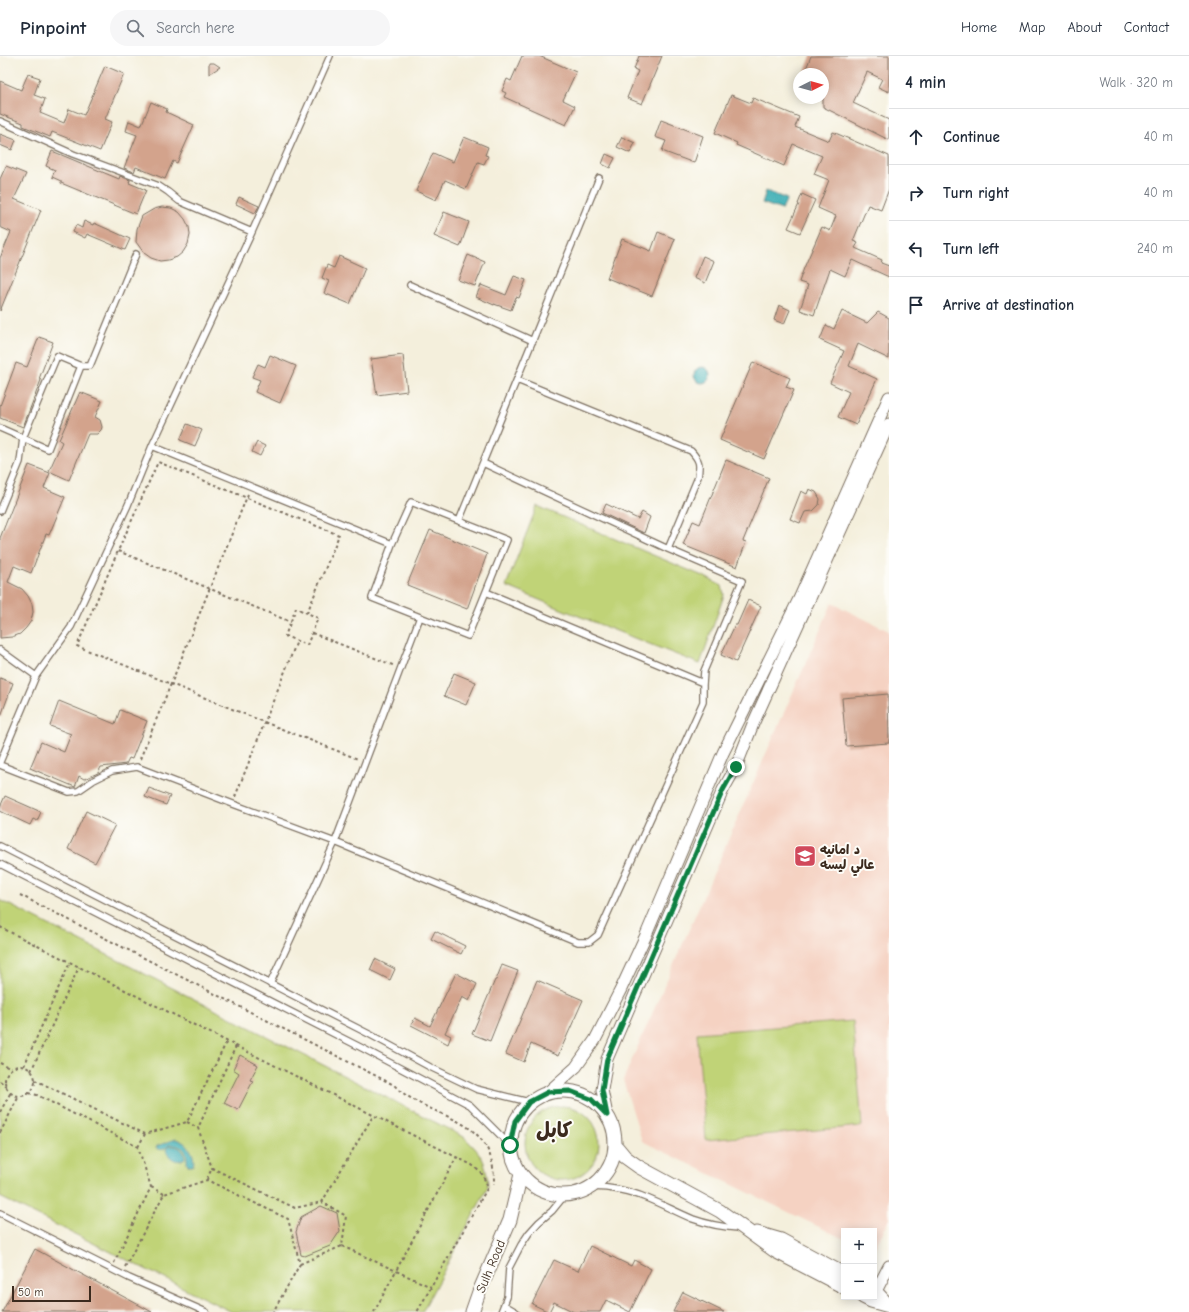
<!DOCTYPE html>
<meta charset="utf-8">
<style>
body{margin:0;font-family:"Comic Neue","Playpen Sans Arabic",sans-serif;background:#f6f6f7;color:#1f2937}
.controls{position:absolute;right:12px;bottom:12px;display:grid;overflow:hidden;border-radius:0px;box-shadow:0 2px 10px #0003}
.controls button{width:36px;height:36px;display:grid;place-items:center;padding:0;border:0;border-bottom:1px solid #e0e1e3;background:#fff;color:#1f2937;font:20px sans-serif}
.compass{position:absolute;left:793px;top:12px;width:36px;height:36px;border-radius:50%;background:#fff;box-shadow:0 2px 10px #0003;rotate:84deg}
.scale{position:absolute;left:12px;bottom:10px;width:79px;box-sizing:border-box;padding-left:4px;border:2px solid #3b2a1e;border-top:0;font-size:11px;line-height:14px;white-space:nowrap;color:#3b2a1e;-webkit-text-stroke:3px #fdfcf7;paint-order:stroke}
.stop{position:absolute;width:12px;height:12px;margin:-9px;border:3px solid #0b8043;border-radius:50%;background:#fff}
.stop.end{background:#0b8043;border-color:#fff;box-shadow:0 1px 4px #0008}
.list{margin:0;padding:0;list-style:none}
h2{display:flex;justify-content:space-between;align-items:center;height:52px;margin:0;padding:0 16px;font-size:17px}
h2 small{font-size:13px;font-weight:400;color:#747a83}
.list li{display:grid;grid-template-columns:26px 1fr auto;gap:12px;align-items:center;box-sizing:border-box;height:56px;padding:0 16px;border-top:1px solid #e0e1e3}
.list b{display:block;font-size:15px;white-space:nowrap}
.list em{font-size:13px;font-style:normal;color:#747a83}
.icon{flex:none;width:22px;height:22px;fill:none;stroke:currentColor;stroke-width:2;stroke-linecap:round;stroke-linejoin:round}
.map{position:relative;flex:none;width:889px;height:1256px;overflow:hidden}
header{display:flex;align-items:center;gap:24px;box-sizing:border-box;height:56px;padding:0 20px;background:#fff;border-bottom:1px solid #e0e1e3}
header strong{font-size:19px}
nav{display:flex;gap:22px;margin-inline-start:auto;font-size:14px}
.search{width:280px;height:36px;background:#f6f6f7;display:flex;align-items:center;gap:10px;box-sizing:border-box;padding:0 14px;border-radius:22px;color:#747a83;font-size:15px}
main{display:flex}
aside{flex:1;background:#fff}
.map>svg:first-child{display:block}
.built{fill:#f5d2c2}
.green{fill:#c0d377;stroke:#7e7e4a}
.water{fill:#3badb4;stroke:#3b6c69}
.building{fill:#d3a38c}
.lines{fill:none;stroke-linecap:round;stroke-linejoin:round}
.service-casing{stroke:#7c6f60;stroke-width:8}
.minor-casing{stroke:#7c6f60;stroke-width:13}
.tertiary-casing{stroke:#7c6f60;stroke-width:15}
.path{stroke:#7c6f60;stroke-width:2;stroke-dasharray:3 3;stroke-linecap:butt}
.service{stroke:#fff;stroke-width:5.5}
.minor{stroke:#fff;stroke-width:11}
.tertiary{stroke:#fff;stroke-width:13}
.route{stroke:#0b8043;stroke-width:5}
.labels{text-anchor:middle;stroke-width:4;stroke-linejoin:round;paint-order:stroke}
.poi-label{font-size:13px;font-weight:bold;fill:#3b2a1e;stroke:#fdfcf7;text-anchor:start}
.street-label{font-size:13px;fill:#3b2a1e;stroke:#fdfcf7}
.town-label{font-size:21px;font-weight:bold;fill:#3b2a1e;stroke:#fdfcf7}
</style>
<header>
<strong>Pinpoint</strong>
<div class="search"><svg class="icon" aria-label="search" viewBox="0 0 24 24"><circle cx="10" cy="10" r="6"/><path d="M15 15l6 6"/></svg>Search here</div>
<nav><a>Home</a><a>Map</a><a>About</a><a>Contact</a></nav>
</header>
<main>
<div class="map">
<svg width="889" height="1256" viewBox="0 0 889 1256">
<rect width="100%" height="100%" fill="#fdfcf7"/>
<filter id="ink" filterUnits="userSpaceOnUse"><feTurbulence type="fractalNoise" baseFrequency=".025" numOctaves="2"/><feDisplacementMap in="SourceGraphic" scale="8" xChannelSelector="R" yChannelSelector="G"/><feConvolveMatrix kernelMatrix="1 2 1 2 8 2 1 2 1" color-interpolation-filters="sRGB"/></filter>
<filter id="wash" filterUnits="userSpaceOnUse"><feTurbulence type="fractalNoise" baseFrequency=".012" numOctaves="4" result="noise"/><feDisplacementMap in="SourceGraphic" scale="16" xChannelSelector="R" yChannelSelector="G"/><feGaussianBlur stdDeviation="0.9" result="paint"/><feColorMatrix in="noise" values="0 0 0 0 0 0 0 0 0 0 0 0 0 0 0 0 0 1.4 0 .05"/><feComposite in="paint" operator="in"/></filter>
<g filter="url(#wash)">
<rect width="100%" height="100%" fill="#f4efdc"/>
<path class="built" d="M832,547L889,575V1164L874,1194V1175H844V1183L642,1085L623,1024Z"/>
<path class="green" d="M537,450L705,521L722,530L724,539L700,608L566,555L506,530Z
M0,844L464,1081C483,1100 486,1104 488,1131L422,1256H232L0,1141Z
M853,965L862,1070L706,1084L697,977Z
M525 1087a37 37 0 1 1 74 0a37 37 0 1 1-74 0Z"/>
<path class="water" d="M766,135L787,143L782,154L762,147Z
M694 319a8 8 0 1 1 16 0a8 8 0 1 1-16 0Z
M175,1083C186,1084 197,1099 193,1110H189L187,1108C187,1104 187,1100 186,1097C184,1091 175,1088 169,1089C165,1092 162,1096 156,1092L157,1090Z
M168,1090C177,1089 185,1093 185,1102C178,1108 169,1103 166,1094Z"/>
<g id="blocks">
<path class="building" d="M522,0H539L576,16L563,44L575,50L566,69L504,41L506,37L502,35L507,23L511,25Z
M639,0H662L642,48L627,42L638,15L634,13Z
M811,0H889V36L878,31L882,23L867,16L853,47L889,64V84L823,51V18H804Z
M209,7H214L220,11L209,18Z
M105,10L124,18L105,63L112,66L100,95L52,76L50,81L23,70V67L0,58V25L21,34L28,18L40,22L34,39L45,43L40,57L64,67L69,53L84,59Z
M731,39L751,47L753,42L799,61L795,71L829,85L833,76L889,100V133L881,154L868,149L853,185L858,187L855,192L882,204L881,207L889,210V221L852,204L845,220L830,213L814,259L800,254L808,229L799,226L804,212L822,171L830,175L836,160L818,152L829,124L814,118L822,100L793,88L784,110L736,89L737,87L715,77Z
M151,46L167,53L166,56L194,69L177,107L173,105L165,123L136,111L134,116L124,112L137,79L126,75L129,65L141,70Z
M661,64L703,80L694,107L662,95L666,85L655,81Z
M0,78L16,84L12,94L0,89Z
M464,81L488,91L485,99L488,100L484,108L478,106L466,133L445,124L436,144L416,135L433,97L453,106Z
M622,81L635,87L630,97L617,91Z
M52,95L119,123L120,120L130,124L129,127L146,134L136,158L61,127V125L52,121L55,114L46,110Z
M606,98L615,102L610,112L602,108Z
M6,110L26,118L14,143L41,154L0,255V202L11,176L0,171V123Z
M802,138L815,144L800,177L788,172L799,148H798Z
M239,141L259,150L255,157L236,148Z
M162,151L171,152L179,156L185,163L189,171L190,179L188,188L183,196L177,201L168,204L160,205L151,202L144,197L136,186L137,173L142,160L154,153Z
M444,156L469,166L460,191L434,180Z
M84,165L93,169L94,167L130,183L125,194L87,178L85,182L73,176L76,169L82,172Z
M658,176L675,183L652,240L607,222L622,183L651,195Z
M468,199L485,206L475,230L458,224Z
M339,200L365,212L350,248L324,237L329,225L322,222L327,209L334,212Z
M703,200L714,205L705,227L694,222Z
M514,220L526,224L519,242L516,241L511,254L494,248V249L476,241L481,229L506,239Z
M779,249L790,254L784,268L774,264Z
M842,255L867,267L878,256L889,262V303L858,288L849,310L877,323L856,369L838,361L849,336L830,327L844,295L820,284L826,269L834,273Z
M39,281L53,286L39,323L41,324L23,371L0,362V350L16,307L27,311Z
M270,299L296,310L280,347L255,336L260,324L252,321L258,308L265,311Z
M403,299L407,335L377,339L371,303Z
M753,306L790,322L786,331L794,334L764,403L720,384Z
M80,336L102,345L95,361L100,364L102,371L101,374L97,378H88L69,424L49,415L62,386L59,384Z
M187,368L202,374L195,390L180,384Z
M257,386L265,390L260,400L252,396Z
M726,404L769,422L743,485L746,486L737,511L683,489L693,465L700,468Z
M29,409L50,417L44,432L65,441L49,479L46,478L31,517L14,510L8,526L22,533L28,540L32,548L33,556L31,565L26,572L20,578L12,581L0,582V482Z
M809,433L816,436L820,443L819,449L813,455L805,456L800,467L790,463L801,435L807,438Z
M606,448L638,463L642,456L650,461L644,477L602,457Z
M430,474L487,498L467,553L407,529Z
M748,544L761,550L736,606L721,599L735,569H737Z
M454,617L476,626L466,649L444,640Z
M0,622L13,627L1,660H0Z
M888,638L889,687L846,690L842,642Z
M59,645L115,668L120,654L147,665L132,703L129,702L126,708L101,711L98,717L84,723L79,720L75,731L30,712L41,686L64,696L71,678L50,670Z
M149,732L170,740L166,749L145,741Z
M5,740L41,756L37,765L33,763L30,769L0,755V751Z
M86,755L115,769L95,807L68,793Z
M435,875L465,890L461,898L431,883Z
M375,903L395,913L390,924L370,914Z
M502,909L518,915L490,985L472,978L495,924H496Z
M456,917L477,928L469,945L462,941L445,977L451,980L448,988L411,969L415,962L430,970Z
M537,924L583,944L558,1000L531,988L524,1006L506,998Z
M240,999L258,1009L250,1024L253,1025L238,1054L224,1047L239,1017L233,1013Z
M321,1150L337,1157L340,1175L330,1190L305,1200L301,1199L296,1176L301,1161Z
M590,1190L631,1210L634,1204L651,1213L630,1256L606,1244L600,1256H574L554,1246L549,1256L532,1248L554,1204L578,1215Z
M35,1193L152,1256H2Z
M683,1236L724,1256H673Z"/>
</g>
</g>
<g filter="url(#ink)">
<use href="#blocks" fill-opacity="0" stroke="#7c6f60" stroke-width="1"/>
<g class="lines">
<g class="service-casing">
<path id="service" d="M0,65L73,98L159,130L168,136L179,145L252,176
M410,229L533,285
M0,372L48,393L81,310H90L136,198
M152,390L392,488
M483,407L668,493
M411,446L507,484L468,580L372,542L392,488Z
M0,455L20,406L23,382L57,300L81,310
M459,465L599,122
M486,536L703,627
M0,594L36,620
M0,706L36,620L71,571L128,449L152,390L252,176L330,0
M0,709L69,736L78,735L94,724L112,715L137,711L233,748L335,786L578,886H589L598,879L703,646V629L704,615L742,525L668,493L698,421C700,408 700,405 691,395L517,324
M0,790L369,978L430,1011L476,1033L529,1046
M0,808L362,992L470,1049L510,1089
M270,928L335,786L420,561
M590,1131C601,1131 611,1132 621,1134C646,1139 669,1153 693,1163C707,1168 723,1171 738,1172
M0,1157L129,1222L206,1256
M504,1249L516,1256
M501,1256L507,1241L509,1212L521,1189L529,1177L539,1166L552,1155L565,1139"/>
</g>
<g class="minor-casing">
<path id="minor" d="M548,1036L576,1011L595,984L621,933L646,879L723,697L800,541L889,341
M607,1059L602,1034L607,1003L723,734L736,711L753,668L889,368
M874,1239L889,1210"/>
</g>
<g class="tertiary-casing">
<path id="tertiary" d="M511 1087a52 52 0 1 1 104 0a52 52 0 1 1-104 0Z
M615,1089L625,1101L639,1111L720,1155L775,1195L844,1231
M757,1177L781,1184L844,1218
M874,1234L889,1250
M863,1241L871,1245L889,1250
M472,1256L479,1236L510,1164L521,1118"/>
</g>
<path class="path" d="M248,438L171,628L264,666L358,703
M118,495L291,566
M312,577L395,610
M140,703L171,628L77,590L118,495L158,406L339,479L307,557L318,562L307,589L285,580L296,552L307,557
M235,741L297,585
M20,839L394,1029C432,1067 495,1056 494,1128
M0,871L472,1109L482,1118L488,1131L417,1256
M236,990L198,1072L212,1112L295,1152L322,1146L373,1060
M0,1007L11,1013
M24,1010L70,906
M5 1025a15 15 0 1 1 30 0a15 15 0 1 1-30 0Z
M31,1015L79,911
M35,1024L145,1078L187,1066L227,985
M0,1025L7,1031
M29,1037L37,1039L138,1091L151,1131L114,1207
M0,1056L11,1036
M187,1066L198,1072
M0,1077L19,1040
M138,1091L145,1078
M207,1123L212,1112
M151,1131L164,1138
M342,1190L431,1231
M300,1208L342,1190L346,1160L322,1146
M125,1211L164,1138L207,1124L288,1163L300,1208L273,1256
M374,1256L456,1102"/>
<use href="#service" class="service"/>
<use href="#minor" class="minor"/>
<use href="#tertiary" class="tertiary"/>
</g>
</g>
<g class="lines" filter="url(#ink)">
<path class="route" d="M510,1089L515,1065L529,1046L548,1036L570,1035L591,1043L607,1059L602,1034L607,1003L723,734L736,711"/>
</g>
<defs>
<g id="school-square" transform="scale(1.15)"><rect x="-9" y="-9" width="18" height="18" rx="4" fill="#d1495b" stroke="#fdfcf7"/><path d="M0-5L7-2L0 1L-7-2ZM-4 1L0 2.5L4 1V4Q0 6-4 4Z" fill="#fff"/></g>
</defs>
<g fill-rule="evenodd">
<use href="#school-square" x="805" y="800"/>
</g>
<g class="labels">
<g class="poi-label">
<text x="820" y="798">د امانیه<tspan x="820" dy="15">عالي لیسه</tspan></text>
</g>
<g class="street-label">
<text transform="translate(490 1210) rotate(-67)" y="5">Sulh Road</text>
</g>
<g class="town-label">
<text x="554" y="1081">کابل</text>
</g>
</g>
</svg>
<div class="controls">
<button>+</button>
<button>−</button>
</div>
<svg class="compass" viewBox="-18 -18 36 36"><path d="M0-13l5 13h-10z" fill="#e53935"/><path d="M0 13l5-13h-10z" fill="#747a83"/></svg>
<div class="scale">50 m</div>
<div class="stop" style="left:510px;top:1089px"></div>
<div class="stop end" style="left:736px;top:711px"></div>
</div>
<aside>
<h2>4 min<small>Walk · 320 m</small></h2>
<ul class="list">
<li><svg class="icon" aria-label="ahead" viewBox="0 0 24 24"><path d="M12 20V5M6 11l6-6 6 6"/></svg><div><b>Continue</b></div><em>40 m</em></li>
<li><svg class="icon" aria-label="right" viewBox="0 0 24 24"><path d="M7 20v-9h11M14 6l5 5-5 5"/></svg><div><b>Turn right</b></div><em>40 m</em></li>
<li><svg class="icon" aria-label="left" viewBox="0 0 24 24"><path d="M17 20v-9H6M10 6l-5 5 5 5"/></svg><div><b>Turn left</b></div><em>240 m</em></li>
<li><svg class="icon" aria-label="arrive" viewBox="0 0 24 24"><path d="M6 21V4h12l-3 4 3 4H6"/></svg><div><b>Arrive at destination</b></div></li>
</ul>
</aside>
</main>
